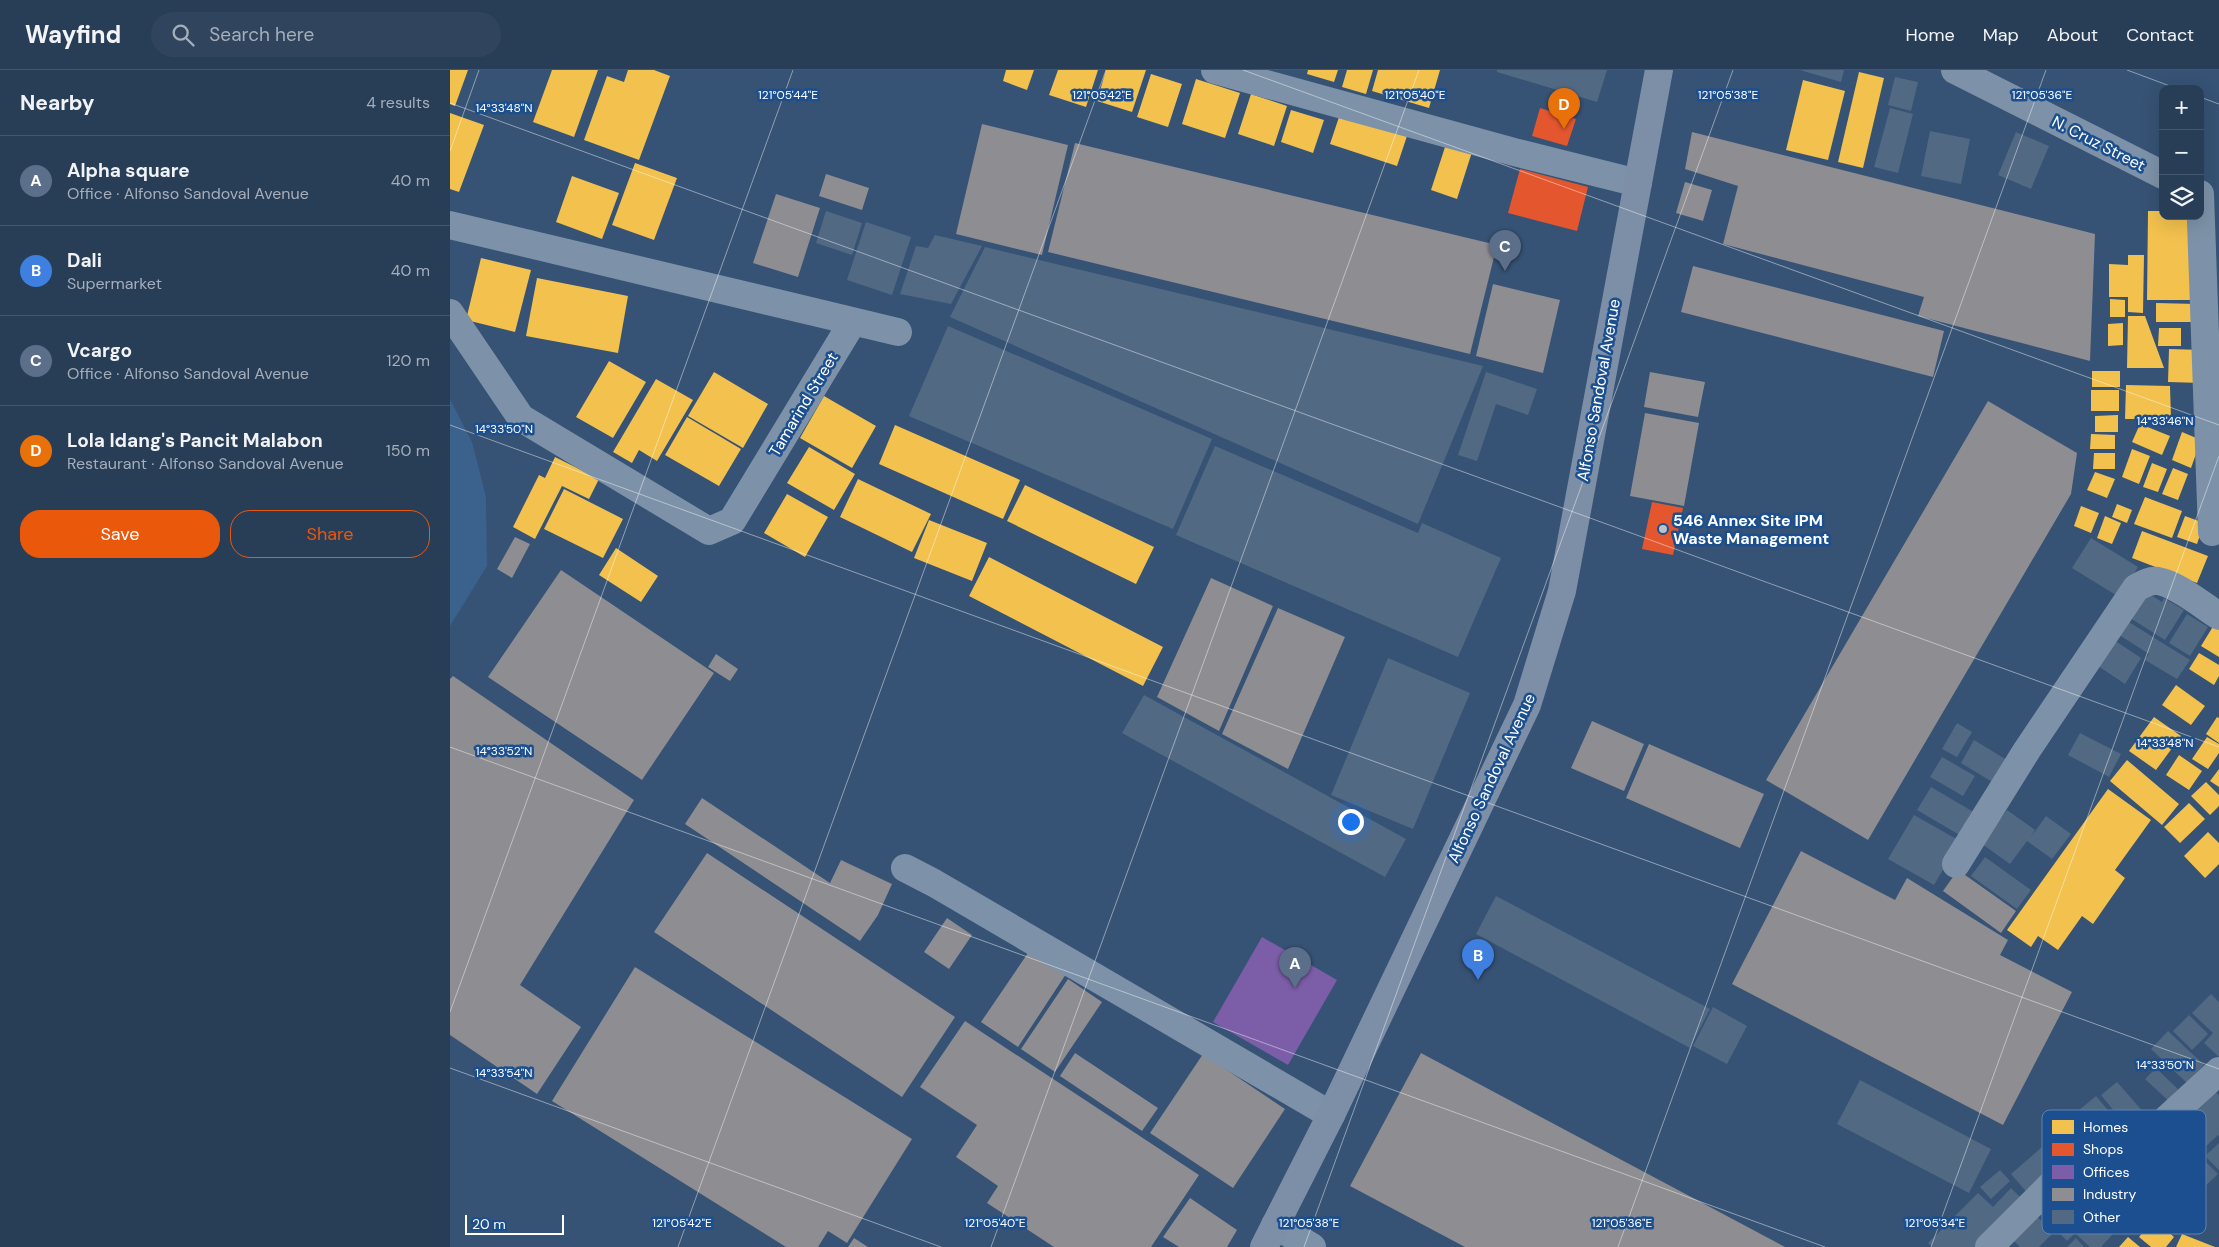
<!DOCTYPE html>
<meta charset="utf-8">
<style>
body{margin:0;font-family:"DM Sans",sans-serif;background:#30455d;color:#f1f3f6}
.controls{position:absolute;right:15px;top:15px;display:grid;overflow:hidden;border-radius:10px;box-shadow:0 5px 20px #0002}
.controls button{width:45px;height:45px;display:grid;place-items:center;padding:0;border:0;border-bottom:1px solid #44576d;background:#283e57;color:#f1f3f6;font:25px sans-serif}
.scale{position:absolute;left:15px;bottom:12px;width:99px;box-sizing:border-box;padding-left:5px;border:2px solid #fff;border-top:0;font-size:14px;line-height:18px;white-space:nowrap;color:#fff;-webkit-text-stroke:4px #1b4f8f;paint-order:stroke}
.you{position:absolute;left:900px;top:751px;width:18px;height:18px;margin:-12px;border:4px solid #fff;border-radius:50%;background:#1a73e8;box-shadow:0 0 0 8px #1a73e833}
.badge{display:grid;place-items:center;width:32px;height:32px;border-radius:50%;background:#ea580c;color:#fff;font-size:16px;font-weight:700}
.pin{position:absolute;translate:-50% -41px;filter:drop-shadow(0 1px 2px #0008)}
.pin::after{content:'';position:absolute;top:26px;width:18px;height:15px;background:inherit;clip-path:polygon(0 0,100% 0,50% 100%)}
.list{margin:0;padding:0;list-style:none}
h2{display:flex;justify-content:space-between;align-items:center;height:65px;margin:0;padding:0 20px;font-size:21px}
h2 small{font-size:16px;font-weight:400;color:#a5aeba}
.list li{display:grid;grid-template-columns:32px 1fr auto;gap:15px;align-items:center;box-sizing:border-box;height:90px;padding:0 20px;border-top:1px solid #44576d}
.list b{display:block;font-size:19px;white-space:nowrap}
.list p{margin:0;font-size:16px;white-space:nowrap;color:#a5aeba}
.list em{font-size:16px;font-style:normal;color:#a5aeba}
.actions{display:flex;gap:10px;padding:15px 20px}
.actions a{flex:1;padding:11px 0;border:1px solid #ea580c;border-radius:20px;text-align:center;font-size:18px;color:#ea580c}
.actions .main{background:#ea580c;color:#fff}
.icon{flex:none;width:28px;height:28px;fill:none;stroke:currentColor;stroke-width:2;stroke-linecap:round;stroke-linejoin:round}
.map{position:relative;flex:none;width:1769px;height:1177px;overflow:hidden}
header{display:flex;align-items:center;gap:30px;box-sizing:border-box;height:70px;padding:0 25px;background:#283e57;border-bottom:1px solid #44576d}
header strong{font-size:24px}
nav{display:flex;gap:28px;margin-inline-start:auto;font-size:18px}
.search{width:350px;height:45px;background:#30455d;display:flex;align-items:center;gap:12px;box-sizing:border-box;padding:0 18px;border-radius:28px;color:#a5aeba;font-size:19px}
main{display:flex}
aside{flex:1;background:#283e57}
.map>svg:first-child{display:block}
.water{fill:#3b618d}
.homes{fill:#f2c14e}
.shops{fill:#e4572e}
.offices{fill:#7b5ea7}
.industry{fill:#8d8d92}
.building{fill:#526984}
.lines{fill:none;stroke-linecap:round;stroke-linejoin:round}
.minor{stroke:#7d92a8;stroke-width:28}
.major{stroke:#7d8ea7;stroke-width:28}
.ticks{fill:none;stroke:#fff;stroke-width:1;stroke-opacity:0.45}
.poi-dot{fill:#b9c2ce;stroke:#1b4f8f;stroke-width:2}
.labels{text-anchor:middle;stroke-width:5;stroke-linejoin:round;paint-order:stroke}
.street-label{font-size:16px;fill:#fff;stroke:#1b4f8f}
.poi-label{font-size:16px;font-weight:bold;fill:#fff;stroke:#1b4f8f;text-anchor:start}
.key{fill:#1b4f8f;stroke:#5f84b1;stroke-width:1}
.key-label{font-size:14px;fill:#fff}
.ticks-label{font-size:12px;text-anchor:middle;fill:#fff;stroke:#1b4f8f;stroke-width:5;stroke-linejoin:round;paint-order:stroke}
</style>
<header>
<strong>Wayfind</strong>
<div class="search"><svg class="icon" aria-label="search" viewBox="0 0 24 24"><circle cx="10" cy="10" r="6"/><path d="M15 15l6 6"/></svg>Search here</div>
<nav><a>Home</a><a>Map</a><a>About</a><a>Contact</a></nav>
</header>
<main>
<aside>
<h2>Nearby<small>4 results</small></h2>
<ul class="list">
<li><span class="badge" style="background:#5c6f8a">A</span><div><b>Alpha square</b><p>Office · Alfonso Sandoval Avenue</p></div><em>40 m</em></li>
<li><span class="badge" style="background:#3f7fe0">B</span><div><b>Dali</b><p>Supermarket</p></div><em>40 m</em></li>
<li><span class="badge" style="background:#5c6f8a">C</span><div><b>Vcargo</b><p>Office · Alfonso Sandoval Avenue</p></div><em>120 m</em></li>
<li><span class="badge" style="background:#e8710a">D</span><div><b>Lola Idang's Pancit Malabon</b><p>Restaurant · Alfonso Sandoval Avenue</p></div><em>150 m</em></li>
</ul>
<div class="actions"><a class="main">Save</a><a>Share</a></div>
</aside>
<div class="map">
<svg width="1769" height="1177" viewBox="0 0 1769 1177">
<rect width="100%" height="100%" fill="#365274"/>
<path class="water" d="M0,329L22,372L36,427L37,496L0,556Z"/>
<path class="homes" d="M0,0H18L5,36L0,34Z
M102,0H148L124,67L83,52Z
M178,0H204L220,6L189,90L134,70L157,6L174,12Z
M556,0H584L577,20L553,11Z
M608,0H648L636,37L599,25Z
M656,0H696L682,42L647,31Z
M858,0H888L884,12L857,4Z
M897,0H923L916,24L892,17Z
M928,0H990L979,38L922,21Z
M1409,2L1434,8L1413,98L1388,92Z
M701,4L732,14L718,57L687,47Z
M746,9L790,23L775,68L732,54Z
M1353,10L1395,21L1378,90L1336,80Z
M801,24L837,36L824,76L788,64Z
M893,35L960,57L947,96L880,74Z
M841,40L874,50L863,83L831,72Z
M0,43L34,55L9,122L0,119Z
M996,74L1022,82L1007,129L981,120Z
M185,93L227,108L204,170L162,155Z
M122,106L169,123L152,169L106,152Z
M1698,141H1713V146H1745L1744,230H1697Z
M1678,185H1694L1693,243L1678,242V227H1659V194L1678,195Z
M31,188L81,200L65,262L16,250Z
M87,208L178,226L168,283L76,266Z
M1660,229L1675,230V247H1660Z
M1706,233L1747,234L1748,252H1706Z
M1678,246H1695L1714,298H1677Z
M1673,253V275L1658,276V254Z
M1709,258H1731V276H1708Z
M1719,279L1752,280V313L1718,312Z
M159,291L196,312L163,368L126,347Z
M1642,301H1670V317H1642Z
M264,302L318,334L293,378L238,346Z
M206,309L243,330L207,391L189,380L182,393L163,382Z
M1676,315L1720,316L1721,349H1675Z
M1641,320H1669V341H1641Z
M374,326L426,356L402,398L350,368Z
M1668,345V362H1645V346Z
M237,347L291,379L269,416L215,385Z
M1690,354L1720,366L1712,385L1682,372Z
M445,355L570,410L553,449L429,394Z
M1732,362L1751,370L1741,398L1722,390Z
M1641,364L1665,365V379H1640Z
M359,377L405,404L384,440L337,413Z
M1682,379L1700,386L1689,414L1672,407Z
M1644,383H1665V399H1643Z
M105,387L149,409L139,429L112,416L85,469L63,457L89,405L95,408Z
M1702,393L1717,399L1708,422L1693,417Z
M1723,398L1738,404L1728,430L1712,424Z
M1645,402L1665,409L1657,428L1637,420Z
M408,409L481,444L462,482L390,447Z
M575,415L704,477L686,514L557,451Z
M114,419L173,449L153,488L94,459Z
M337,424L378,447L355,487L314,463Z
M1695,427L1732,441L1722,468L1684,454Z
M1667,434L1682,440L1677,453L1662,447Z
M1631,436L1649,443L1641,463L1624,456Z
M1655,446L1671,453L1662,474L1647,468Z
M1735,446L1754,453L1747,474L1727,467Z
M479,450L537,473L522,511L464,488Z
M1692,461L1758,486L1747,513L1682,488Z
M166,478L208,506L191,532L149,505Z
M539,487L713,577L693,616L519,526Z
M1767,550L1769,552V587L1751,576Z
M1749,583L1769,595V606L1764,615L1739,599Z
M1726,615L1755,636L1741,655L1712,635Z
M1704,647L1731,666L1706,700L1679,681Z
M1767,647L1769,648V673L1756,664Z
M1757,667L1769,674V683L1758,699L1742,689Z
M1729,685L1752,701L1739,720L1716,705Z
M1677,690L1729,734L1712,755L1660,711Z
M1769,699V717L1760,711Z
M1756,712L1769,725V736L1760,745L1741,726Z
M1658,719L1701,750L1665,800L1675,808L1643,854L1632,846L1608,880L1588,866L1581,877L1557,860Z
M1739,733L1755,749L1730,773L1714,757Z
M1758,762L1769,773V794L1755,808L1734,786Z
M1704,1149L1724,1167L1716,1177H1701L1689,1167Z
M1732,1164L1765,1177H1726Z
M1678,1167L1690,1177H1669Z"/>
<path class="shops" d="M1090,38L1126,49L1117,76L1082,66Z
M1070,99L1138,117L1127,161L1058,143Z
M1202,432L1233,438L1223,485L1192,479Z"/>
<path class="offices" d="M812,867L887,910L838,995L763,952Z"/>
<path class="industry" d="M532,54L618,75L592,185L506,164Z
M1242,62L1645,164L1640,291L1468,246L1474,227L1273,174L1288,116L1235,99Z
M625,73L1047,175L1020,284L598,182Z
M376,104L419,118L412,140L369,126Z
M1235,112L1262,120L1253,151L1226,143Z
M326,124L370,138L348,207L303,193Z
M1243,196L1494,261L1483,307L1231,242Z
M1043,214L1110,230L1093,303L1026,286Z
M1200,302L1255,312L1248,347L1194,337Z
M1538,331L1627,383L1621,424L1418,770L1316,710Z
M1195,343L1249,353L1234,436L1180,426Z
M65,467L80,474L62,508L47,499Z
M111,500L264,603L192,710L38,607Z
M761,508L823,536L769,661L707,627Z
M828,538L895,567L838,699L772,664Z
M266,584L288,599L280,611L258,597Z
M3,606L184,730L70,915L131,957L87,1024L0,965V609Z
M1142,651L1194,674L1174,721L1121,698Z
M1199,674L1314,724L1290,778L1176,728Z
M252,728L380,813L391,790L442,814L428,845L410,871L235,754Z
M1351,781L1445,830L1457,808L1558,870L1550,885L1622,922L1553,1055L1282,914Z
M257,783L505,947L452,1027L204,862Z
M1508,800L1566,841L1551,863L1493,821Z
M497,848L522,865L499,899L474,882Z
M580,880L616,904L568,977L531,952Z
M185,897L462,1069L397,1173L378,1161L368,1177H336L102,1031Z
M618,909L652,932L605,1002L571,979Z
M515,951L749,1105L701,1177H604L537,1133L548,1116L506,1087L527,1055L470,1017Z
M625,983L708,1038L692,1061L610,1006Z
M971,983L1335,1177H1015L900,1116Z
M753,984L835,1039L783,1118L700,1063Z
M740,1128L787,1160L777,1177H729L713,1167Z
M404,1168L418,1177H398Z"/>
<path class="building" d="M1047,0H1157L1147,32L1047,2Z
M1350,0H1394L1391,12Z
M1445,7L1468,12L1461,41L1438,35Z
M1440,38L1463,44L1448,103L1424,97Z
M1480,61L1520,69L1511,114L1471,106Z
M1566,62L1599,76L1581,119L1548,105Z
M376,141L412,153L402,185L366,173Z
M416,152L461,167L442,225L397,210Z
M485,165L532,176L501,234L450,224L466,176L478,178Z
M535,177L1033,296L968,454L500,247Z
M498,256L762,369L723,459L459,346Z
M1036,302L1087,319L1078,345L1046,334L1027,391L1008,385Z
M765,376L968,463L972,453L1051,488L1008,587L726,465Z
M1641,468L1688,497L1669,527L1622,498Z
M1693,520L1712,532L1714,528L1734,540L1715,570L1677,546Z
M1737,544L1758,557L1740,586L1719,573Z
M1674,549L1740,590L1727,609L1695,590L1699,584L1666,563Z
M1664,570L1691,588L1675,614L1648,596Z
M938,588L1020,623L963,759L881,725Z
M694,625L956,769L935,807L672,663Z
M1507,653L1522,662L1507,687L1492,679Z
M1630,663L1671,684L1659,707L1618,685Z
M1524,670L1557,690L1544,713L1511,693Z
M1492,687L1525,706L1513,726L1480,707Z
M1481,717L1527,744L1513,767L1467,740Z
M1557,740L1585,760L1581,767L1596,746L1621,764L1602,789L1577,771L1560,794L1532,774Z
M1464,745L1510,771L1484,815L1438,789Z
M1535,787L1581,820L1567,839L1521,806Z
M1046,826L1260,939L1240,978L1026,864Z
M1761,924L1769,932V987L1754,973L1763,963L1742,943Z
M1263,937L1297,956L1277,994L1243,976Z
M1739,945L1758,964L1742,980L1723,961Z
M1718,961L1754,995L1737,1013L1701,979Z
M1706,998L1734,1025L1723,1035L1695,1009Z
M1410,1010L1541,1079L1519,1123L1387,1054Z
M1667,1012L1695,1044L1678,1058L1651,1025Z
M1766,1022L1769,1026V1066L1768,1065L1754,1078L1732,1055Z
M1646,1026L1662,1045L1645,1059L1629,1040Z
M1608,1063L1627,1085L1580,1126L1561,1104Z
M1769,1073V1100L1755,1086Z
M1754,1090L1768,1104L1749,1122L1735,1108Z
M1550,1100L1560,1111L1541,1129L1530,1117Z
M1561,1118L1574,1131L1529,1177H1483L1478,1173L1528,1123L1543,1137Z
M1608,1121L1637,1151L1617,1171L1588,1141Z
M1583,1142L1603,1163L1589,1177H1570L1559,1166Z
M1645,1148L1662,1165L1651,1177H1640L1627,1165Z
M1626,1168L1634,1177H1617Z"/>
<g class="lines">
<path class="minor" d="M765,0L1064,82L1188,113
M1505,0L1713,105
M1750,124L1762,462
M0,155L448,262
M0,243L71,348L259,461L282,451L402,253
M1506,794L1577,680L1686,518C1693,514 1699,510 1708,511C1727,514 1753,536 1769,546
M455,798L484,813L881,1045
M825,1155L862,1177
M1539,1177L1604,1112L1709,1056L1769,1001"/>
<path class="major" d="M814,1177L881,1045L1077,635L1112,521L1209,0"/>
</g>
<path class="ticks" d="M793,0L1769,355M1677,0L1728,19M1750,27L1769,34M0,33L1769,677M0,81L29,0M0,355L1769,999M0,677L1375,1177M0,942L343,0M0,998L491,1177M228,1177L656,0M541,1177L969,0M854,1177L1283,0M1168,1177L1596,0M1481,1177L1769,386"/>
<circle class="poi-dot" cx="1213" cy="459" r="5"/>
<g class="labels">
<g class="street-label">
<text transform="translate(1649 73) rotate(27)" y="6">N. Cruz Street</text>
<text transform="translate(1148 320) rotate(-80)" y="6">Alfonso Sandoval Avenue</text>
<text transform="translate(353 334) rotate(-59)" y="6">Tamarind Street</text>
<text transform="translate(1041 708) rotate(-65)" y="6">Alfonso Sandoval Avenue</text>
</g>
<g class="poi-label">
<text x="1223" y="456">546 Annex Site IPM<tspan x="1223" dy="18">Waste Management</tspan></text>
</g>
</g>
<rect x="1592" y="1040" width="164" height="124" rx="8" class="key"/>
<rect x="1602" y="1050" width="22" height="14" fill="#f2c14e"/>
<rect x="1602" y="1073" width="22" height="13" fill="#e4572e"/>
<rect x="1602" y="1095" width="22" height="14" fill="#7b5ea7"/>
<rect x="1602" y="1118" width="22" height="13" fill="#8d8d92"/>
<rect x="1602" y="1140" width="22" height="14" fill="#526984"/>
<g class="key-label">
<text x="1633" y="1062">Homes</text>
<text x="1633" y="1084">Shops</text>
<text x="1633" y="1107">Offices</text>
<text x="1633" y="1129">Industry</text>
<text x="1633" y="1152">Other</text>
</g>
<g class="ticks-label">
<text x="338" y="29">121°05'44"E</text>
<text x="652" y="29">121°05'42"E</text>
<text x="965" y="29">121°05'40"E</text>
<text x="1278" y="29">121°05'38"E</text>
<text x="1592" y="29">121°05'36"E</text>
<text x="54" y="42">14°33'48"N</text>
<text x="1715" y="355">14°33'46"N</text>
<text x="54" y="363">14°33'50"N</text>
<text x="1715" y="677">14°33'48"N</text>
<text x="54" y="685">14°33'52"N</text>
<text x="1715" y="999">14°33'50"N</text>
<text x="54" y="1007">14°33'54"N</text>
<text x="232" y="1157">121°05'42"E</text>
<text x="545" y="1157">121°05'40"E</text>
<text x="859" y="1157">121°05'38"E</text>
<text x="1172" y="1157">121°05'36"E</text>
<text x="1485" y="1157">121°05'34"E</text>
</g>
</svg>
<div class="controls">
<button>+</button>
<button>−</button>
<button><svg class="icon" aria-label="layers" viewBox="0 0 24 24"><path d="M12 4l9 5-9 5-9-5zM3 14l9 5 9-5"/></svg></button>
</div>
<div class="scale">20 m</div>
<div class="you"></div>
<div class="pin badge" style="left:845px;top:918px;background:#5c6f8a">A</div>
<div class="pin badge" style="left:1028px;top:910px;background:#3f7fe0">B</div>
<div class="pin badge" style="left:1055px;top:201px;background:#5c6f8a">C</div>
<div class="pin badge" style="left:1114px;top:59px;background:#e8710a">D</div>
</div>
</main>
